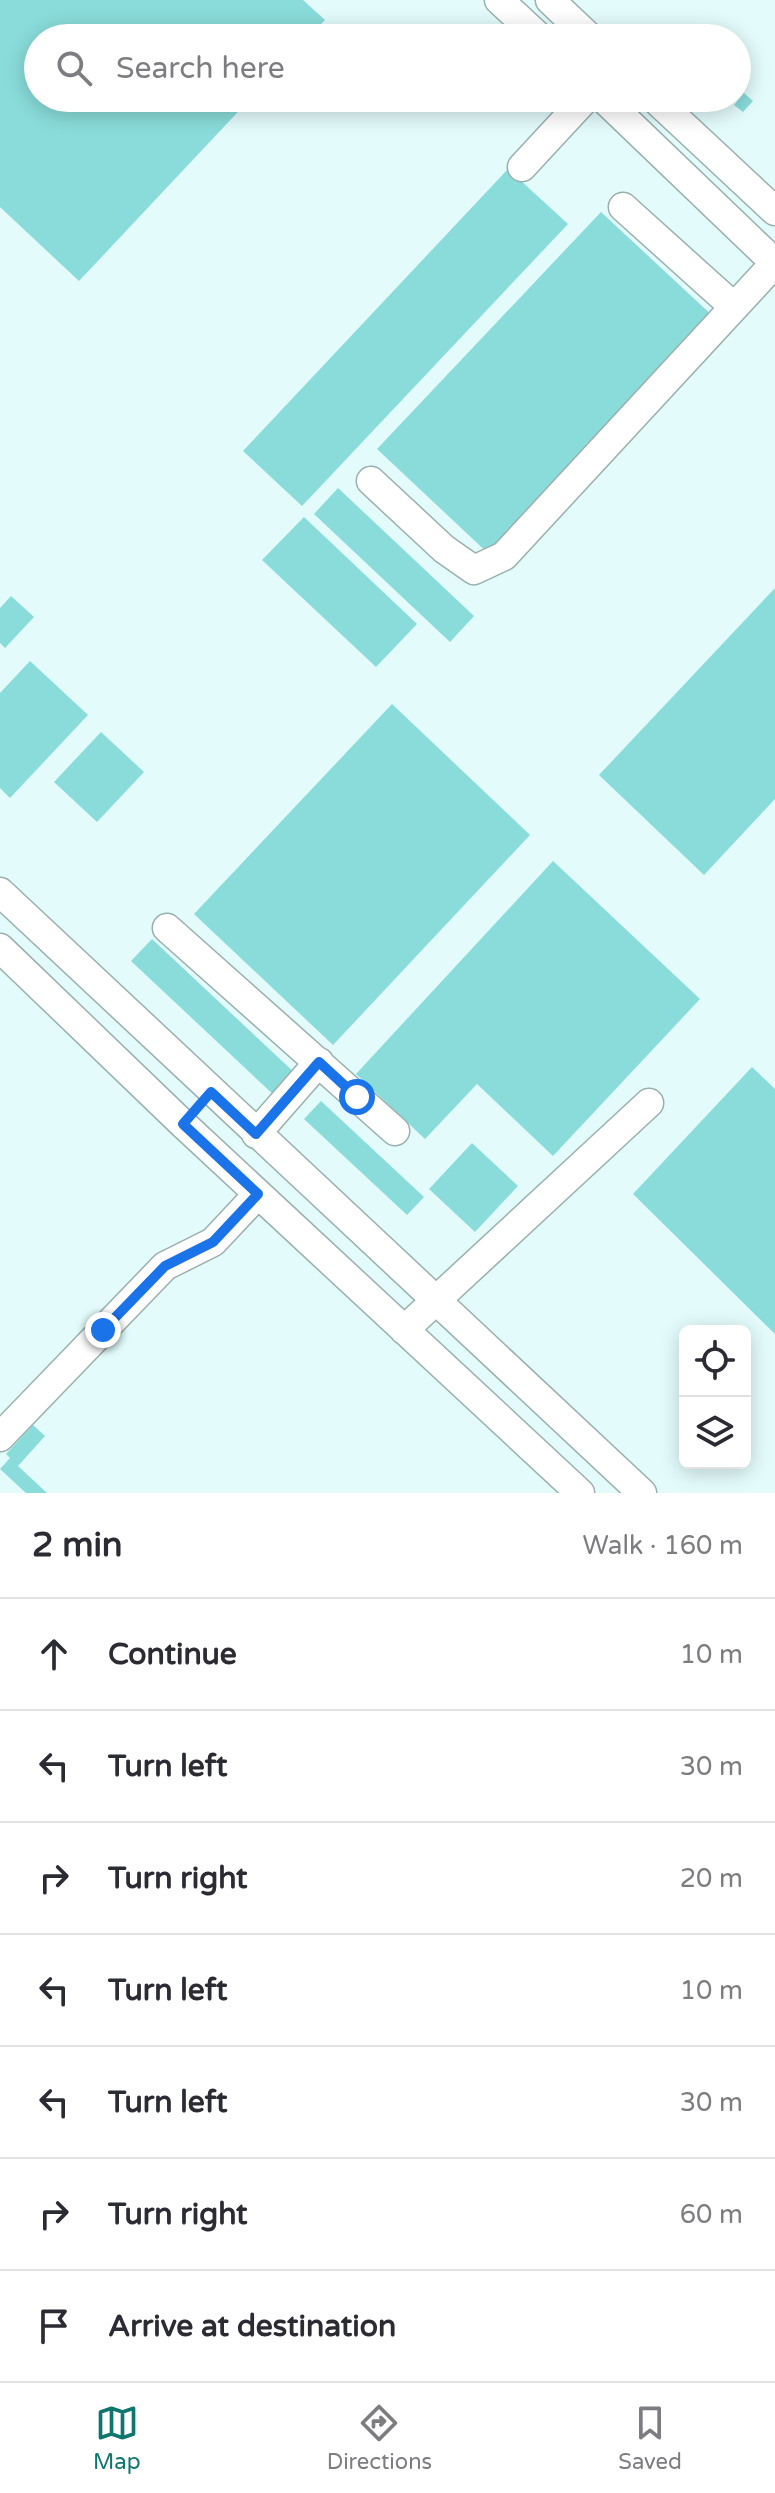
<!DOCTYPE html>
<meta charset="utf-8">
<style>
body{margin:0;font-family:"Varela Round",sans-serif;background:#f7f7f7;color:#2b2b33}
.controls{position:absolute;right:24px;bottom:24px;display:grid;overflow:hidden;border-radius:12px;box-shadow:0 4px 20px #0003}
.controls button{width:72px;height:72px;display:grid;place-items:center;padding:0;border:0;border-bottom:2px solid #e1e1e2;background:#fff;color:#2b2b33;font:40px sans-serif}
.stop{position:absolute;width:24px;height:24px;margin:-18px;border:6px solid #1a73e8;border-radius:50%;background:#fff}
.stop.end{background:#1a73e8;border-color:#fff;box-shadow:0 2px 8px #0008}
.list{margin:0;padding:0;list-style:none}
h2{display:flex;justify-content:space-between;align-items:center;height:104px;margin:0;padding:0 32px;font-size:34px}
h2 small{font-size:26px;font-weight:400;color:#7c7c81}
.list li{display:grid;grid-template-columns:52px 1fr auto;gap:24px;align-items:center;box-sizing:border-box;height:112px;padding:0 32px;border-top:2px solid #e1e1e2}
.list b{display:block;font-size:30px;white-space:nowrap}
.list em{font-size:26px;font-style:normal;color:#7c7c81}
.icon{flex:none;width:44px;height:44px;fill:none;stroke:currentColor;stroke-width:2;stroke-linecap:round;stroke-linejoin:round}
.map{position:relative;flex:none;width:775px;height:1493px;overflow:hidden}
.search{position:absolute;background:#fff;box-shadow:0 4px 20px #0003;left:24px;right:24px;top:24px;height:88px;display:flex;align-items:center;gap:20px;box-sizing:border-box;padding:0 28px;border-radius:44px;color:#7c7c81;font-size:30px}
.sheet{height:888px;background:#fff}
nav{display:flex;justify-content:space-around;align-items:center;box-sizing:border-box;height:112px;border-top:2px solid #e1e1e2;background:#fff;font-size:22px;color:#7c7c81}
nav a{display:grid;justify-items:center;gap:4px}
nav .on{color:#0f766e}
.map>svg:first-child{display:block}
.building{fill:#89dcda}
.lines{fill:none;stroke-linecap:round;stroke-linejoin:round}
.minor-casing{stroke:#99b0af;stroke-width:31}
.minor{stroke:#fff;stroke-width:28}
.route{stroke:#1a73e8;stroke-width:10}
</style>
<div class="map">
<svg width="775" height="1493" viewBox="0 0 775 1493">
<rect width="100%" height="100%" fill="#e3fbfb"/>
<path class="building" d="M0,0H303L325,20L308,38H38V98H251L79,281L0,207Z
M744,93L753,101L743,112L734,105Z
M508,169L568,224L302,506L243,451Z
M601,212L716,319L492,557L377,449Z
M338,488L474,616L450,642L314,514Z
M304,517L417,624L376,667L262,560Z
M775,588V799L704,875L599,775Z
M11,596L34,617L5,648L0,643V608Z
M30,661L88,715L10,798L0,788V693Z
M392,704L530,835L333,1045L194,914Z
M101,732L144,772L97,822L54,782Z
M553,861L700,999L553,1156L477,1084L425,1139L356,1074Z
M152,939L298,1076L277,1098L131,961Z
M752,1067L775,1089V1334L633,1194Z
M321,1101L424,1197L407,1215L304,1119Z
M472,1143L518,1186L475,1232L429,1189Z
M33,1425L45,1436L18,1466L47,1493H26L0,1469L10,1458L6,1454Z"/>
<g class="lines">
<g class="minor-casing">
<path id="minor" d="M499,0L540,38
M550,0L590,38
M603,98L775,263
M654,98L775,211
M522,167L586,98
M623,207L734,307
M371,481L444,549L474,570L504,556L775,263
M0,892L642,1493
M167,928L395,1131
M0,948L183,1124L580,1493
M256,1134L319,1062
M404,1330L649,1103
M0,1437L165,1266L213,1242L258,1194"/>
</g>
<use href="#minor" class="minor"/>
</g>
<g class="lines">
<path class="route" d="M103,1330L165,1266L213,1242L258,1194L183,1124L211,1092L256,1134L319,1062L357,1097"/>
</g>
</svg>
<div class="controls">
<button><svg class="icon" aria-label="locate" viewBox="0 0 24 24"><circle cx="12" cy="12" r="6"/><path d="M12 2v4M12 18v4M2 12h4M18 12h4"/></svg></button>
<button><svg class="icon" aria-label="layers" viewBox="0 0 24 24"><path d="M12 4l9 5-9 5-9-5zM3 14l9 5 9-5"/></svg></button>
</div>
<div class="stop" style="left:357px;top:1097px"></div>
<div class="stop end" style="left:103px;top:1330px"></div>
<div class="search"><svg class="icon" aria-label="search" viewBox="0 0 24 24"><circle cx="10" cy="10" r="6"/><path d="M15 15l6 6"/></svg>Search here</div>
</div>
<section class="sheet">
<h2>2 min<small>Walk · 160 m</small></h2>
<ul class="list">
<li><svg class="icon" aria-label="ahead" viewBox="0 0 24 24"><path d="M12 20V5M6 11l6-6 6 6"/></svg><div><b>Continue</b></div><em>10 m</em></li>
<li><svg class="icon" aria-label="left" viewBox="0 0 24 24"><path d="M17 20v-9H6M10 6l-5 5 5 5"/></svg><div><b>Turn left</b></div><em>30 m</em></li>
<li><svg class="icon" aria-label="right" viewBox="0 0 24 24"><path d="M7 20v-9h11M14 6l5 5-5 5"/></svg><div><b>Turn right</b></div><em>20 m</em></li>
<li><svg class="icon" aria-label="left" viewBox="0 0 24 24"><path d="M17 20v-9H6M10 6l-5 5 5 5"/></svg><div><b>Turn left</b></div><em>10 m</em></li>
<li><svg class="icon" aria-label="left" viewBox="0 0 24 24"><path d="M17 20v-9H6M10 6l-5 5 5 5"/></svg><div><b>Turn left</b></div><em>30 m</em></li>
<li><svg class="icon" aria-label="right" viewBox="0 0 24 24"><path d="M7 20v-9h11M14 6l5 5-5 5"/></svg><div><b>Turn right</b></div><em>60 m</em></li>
<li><svg class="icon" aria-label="arrive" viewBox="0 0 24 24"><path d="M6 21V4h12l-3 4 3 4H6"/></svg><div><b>Arrive at destination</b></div></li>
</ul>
</section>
<nav>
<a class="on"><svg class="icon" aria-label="map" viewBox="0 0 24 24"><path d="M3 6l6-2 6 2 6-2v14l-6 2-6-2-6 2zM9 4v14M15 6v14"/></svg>Map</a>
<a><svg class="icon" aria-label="directions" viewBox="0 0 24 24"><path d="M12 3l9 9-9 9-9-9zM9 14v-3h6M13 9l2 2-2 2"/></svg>Directions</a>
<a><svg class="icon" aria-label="saved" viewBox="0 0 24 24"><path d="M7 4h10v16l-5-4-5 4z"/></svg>Saved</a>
</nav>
